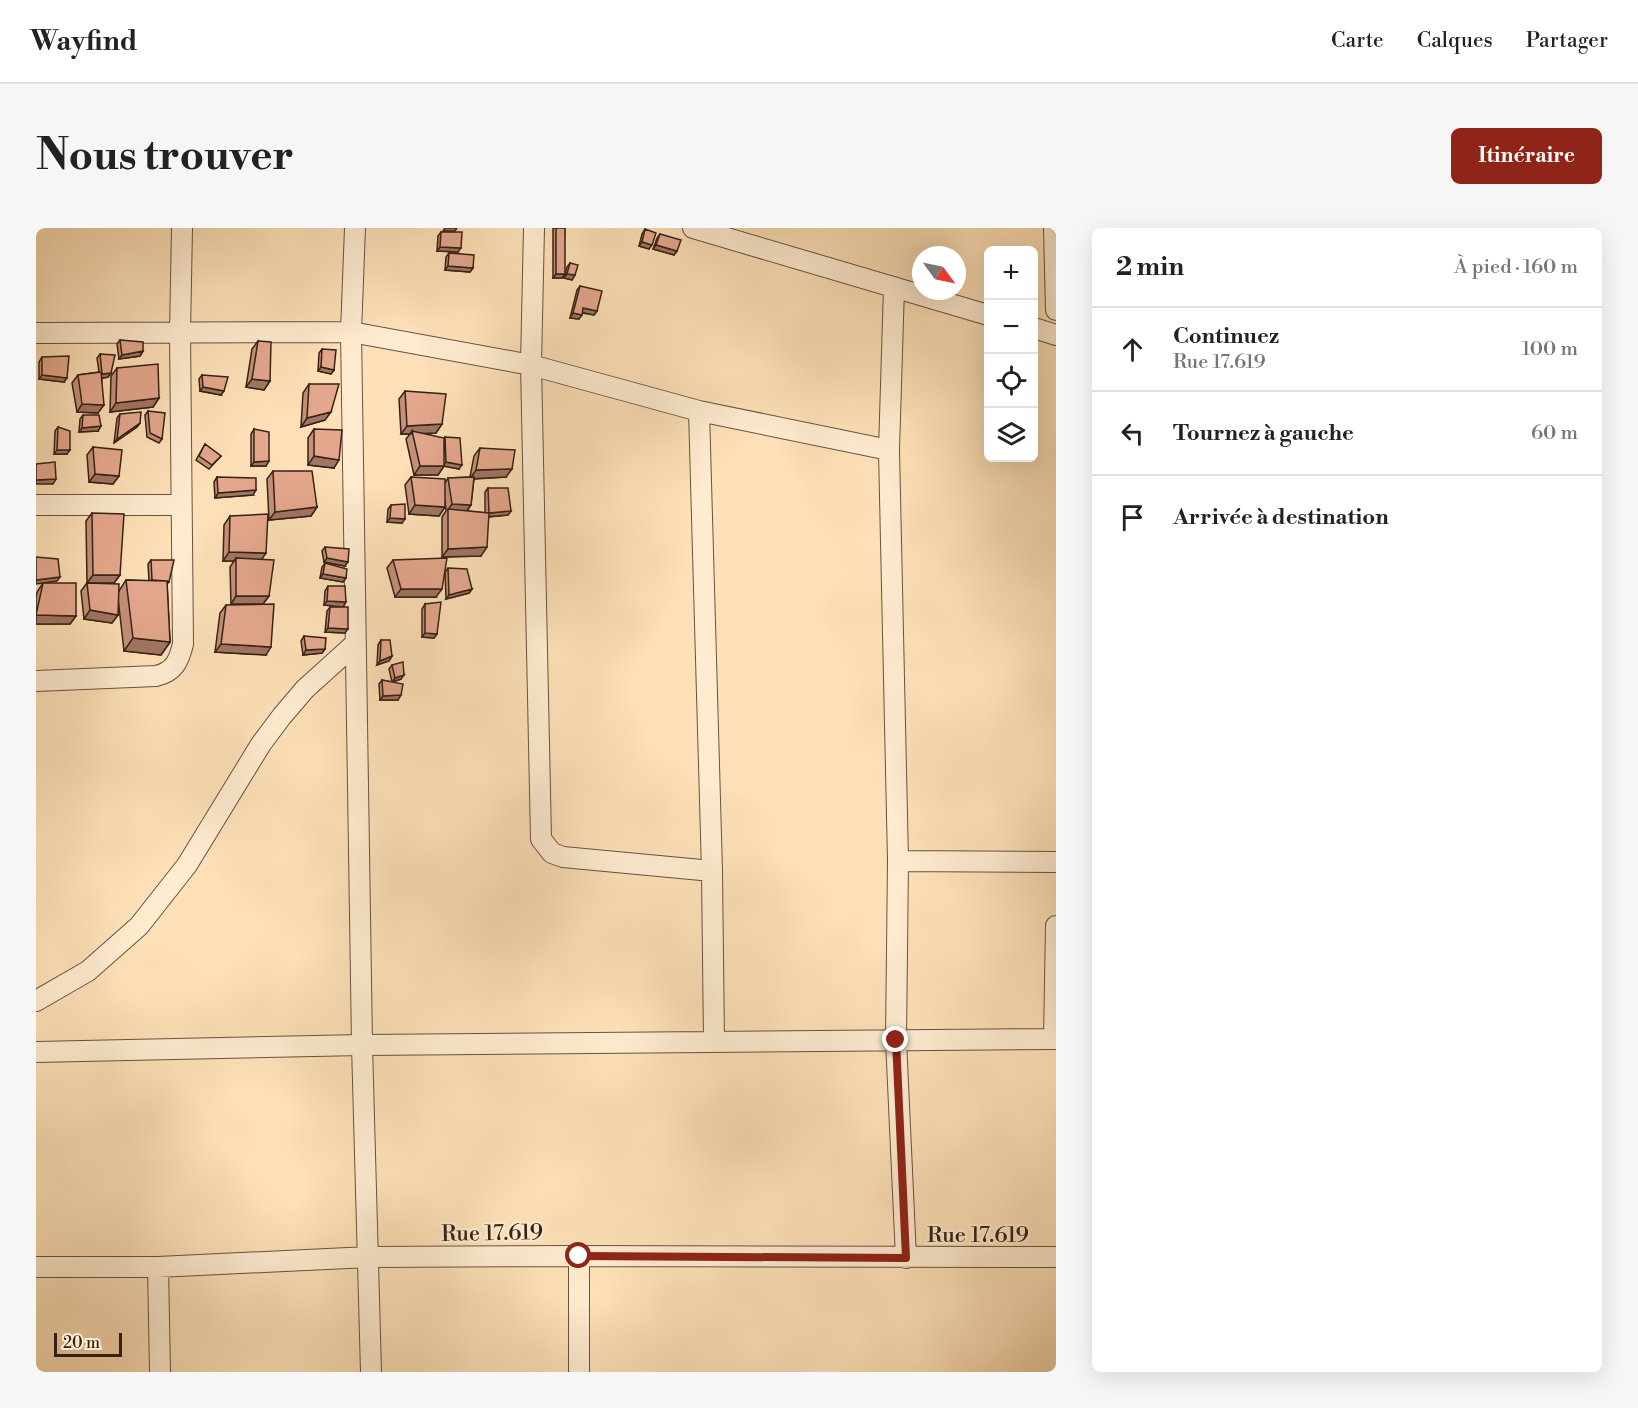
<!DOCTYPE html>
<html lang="fr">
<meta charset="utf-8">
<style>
body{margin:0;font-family:"Libre Bodoni",serif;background:#f6f6f6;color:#222}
.controls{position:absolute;right:18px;top:18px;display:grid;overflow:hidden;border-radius:9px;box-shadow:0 6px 24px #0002}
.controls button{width:54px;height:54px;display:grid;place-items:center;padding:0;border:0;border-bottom:2px solid #e0e0e0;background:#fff;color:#222;font:30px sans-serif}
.compass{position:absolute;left:876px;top:18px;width:54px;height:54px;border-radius:50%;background:#fff;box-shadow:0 6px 24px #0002;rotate:123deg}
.scale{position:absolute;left:18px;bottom:15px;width:68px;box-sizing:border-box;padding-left:6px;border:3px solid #362215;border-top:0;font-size:16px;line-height:21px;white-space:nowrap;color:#362215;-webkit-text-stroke:4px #feebd0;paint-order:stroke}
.stop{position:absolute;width:18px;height:18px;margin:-14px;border:4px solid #8f2418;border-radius:50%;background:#fff}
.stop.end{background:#8f2418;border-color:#fff;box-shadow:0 2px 6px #0008}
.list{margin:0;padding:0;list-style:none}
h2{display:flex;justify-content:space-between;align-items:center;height:78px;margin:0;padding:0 24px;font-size:26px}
h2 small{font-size:20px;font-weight:400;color:#767676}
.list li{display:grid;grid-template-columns:39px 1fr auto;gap:18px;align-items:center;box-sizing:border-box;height:84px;padding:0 24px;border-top:2px solid #e0e0e0}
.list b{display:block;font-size:22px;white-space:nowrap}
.list p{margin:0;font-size:20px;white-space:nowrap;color:#767676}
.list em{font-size:20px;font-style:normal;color:#767676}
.icon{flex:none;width:33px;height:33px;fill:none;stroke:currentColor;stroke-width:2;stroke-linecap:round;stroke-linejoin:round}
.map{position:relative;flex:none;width:1020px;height:1144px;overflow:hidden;border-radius:9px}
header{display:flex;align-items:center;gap:36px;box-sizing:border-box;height:84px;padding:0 30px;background:#fff;border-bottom:2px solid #e0e0e0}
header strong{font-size:28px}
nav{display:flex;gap:33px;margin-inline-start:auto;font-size:21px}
.intro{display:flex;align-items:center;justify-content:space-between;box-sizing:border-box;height:144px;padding:0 36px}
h1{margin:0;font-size:42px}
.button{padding:15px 27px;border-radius:9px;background:#8f2418;color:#fff;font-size:21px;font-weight:700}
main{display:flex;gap:36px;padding:0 36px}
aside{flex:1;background:#fff;border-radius:9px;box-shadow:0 6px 24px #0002}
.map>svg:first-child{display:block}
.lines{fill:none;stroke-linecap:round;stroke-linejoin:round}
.street-casing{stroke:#68523e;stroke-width:22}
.street{stroke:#feebd0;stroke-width:20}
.wall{fill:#c49079;stroke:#362215;stroke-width:1.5}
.shaded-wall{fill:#a07563;stroke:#362215;stroke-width:1.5}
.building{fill:#e4a78d;stroke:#362215;stroke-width:1.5}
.route{stroke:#8f2418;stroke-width:8}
.labels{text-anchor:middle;stroke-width:4.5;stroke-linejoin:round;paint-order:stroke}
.street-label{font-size:22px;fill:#362215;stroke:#feebd0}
</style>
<header>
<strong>Wayfind</strong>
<nav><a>Carte</a><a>Calques</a><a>Partager</a></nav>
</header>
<div class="intro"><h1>Nous trouver</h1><a class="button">Itinéraire</a></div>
<main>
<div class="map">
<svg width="1020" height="1144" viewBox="0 0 1020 1144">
<rect width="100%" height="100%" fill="#fde0b7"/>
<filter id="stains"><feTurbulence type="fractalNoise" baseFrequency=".00333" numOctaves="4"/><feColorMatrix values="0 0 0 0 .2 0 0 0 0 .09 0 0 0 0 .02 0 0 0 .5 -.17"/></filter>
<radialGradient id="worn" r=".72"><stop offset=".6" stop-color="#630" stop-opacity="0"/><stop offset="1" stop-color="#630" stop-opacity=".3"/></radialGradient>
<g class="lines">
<g class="street-casing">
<path id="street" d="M319,0L315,104L326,817L335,1144
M498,0L495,137L505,611L516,625L527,629L676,643
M657,0L952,87
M1018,0L1020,82
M858,59L853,222L862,633L860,812L870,1030
M998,100L1020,107
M0,105L315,104L495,137L663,183L853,222
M663,183L676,643L678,814
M0,277H145
M0,453L120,448C138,444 143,433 147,416L144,104L146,0
M862,633L1020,634
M0,773L52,743L103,698L151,637L225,516L246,488L269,461L320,415
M1018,811L1020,698
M0,824L326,817L1020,811
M543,1028V1144
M0,1039H122L333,1029L543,1028L1020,1029
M122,1039L124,1144"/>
</g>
<use href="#street" class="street"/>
</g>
<path class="wall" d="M517,0H529L526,50H517Z
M609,1L613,21L603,18L606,6Z
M405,4L422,24L401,23L402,8Z
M624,6L641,23L638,27L617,21L621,10Z
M413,25L437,40L434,44L409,42L410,29Z
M534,35L539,47L536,52L528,50L531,39Z
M544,58L561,83L558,87L546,85L543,91L534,90L541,62Z
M84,112L107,123L104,128L83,131L81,116Z
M222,113L234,153L228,162L210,159L216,121Z
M286,121L298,142L295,146L282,143L283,125Z
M64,126L75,145L72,149L66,150L62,185L41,184L36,155L42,147L63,144L61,130Z
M6,129L28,154L3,151V134Z
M81,140L123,170L117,179L74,184L75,148Z
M166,147L185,167L164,163L163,151Z
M273,156L289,192L265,199L267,165Z
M369,163L406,196L400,205H387L408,211L409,209L423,241L408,238L402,247H378L370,211L374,206H365L363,171Z
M112,183L126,211L123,215L111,209L109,187Z
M84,186L104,195L101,199L78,215L81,190Z
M47,187L62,203L43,204L44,191Z
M22,199L31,226H18L19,203Z
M218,201L230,238H215V206Z
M278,201L298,240L272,237V210Z
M169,216L185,228L173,241L160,232Z
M57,219L83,248L77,256L53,254L51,227Z
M444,220L470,249L438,251L435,277L431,283L449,285V264L452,260L475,283L472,287L452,289L445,328L406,329V289L410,283L409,273V279L403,288L373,286L369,257L375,249L409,255L412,250L434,249L438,228Z
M237,243L281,279L275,288L233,292L231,251Z
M181,249L217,267L179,270L178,254Z
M355,277L366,295L351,294L352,281Z
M56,285L84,347L78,355H66L83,363L90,352L113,353L112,336L115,332L133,354L131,356L134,414L125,427L88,423L82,370V387L76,395L48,391L45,363L51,355L50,293Z
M194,288L230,325L225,331L233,368L227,376H195L194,339L198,333H187L188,297Z
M289,319L309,338L288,334L286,323Z
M357,332L400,369H359L351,340Z
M289,335L310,350L307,354L284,350L286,339Z
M412,340L436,361L433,365L410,371L409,344Z
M7,355L40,388L34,396H0V370L1,364Z
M292,358L307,379L288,377L289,363Z
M389,376L401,406L398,410L386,409V381Z
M190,377L230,427L179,424L184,385Z
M294,379L309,405L289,404L291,383Z
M268,408L289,421L286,425L267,427L265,413Z
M345,412L356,428L353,433L341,437L342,417Z
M356,437L365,451L356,454L362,472H344L343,456L346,452L356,454L353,441Z"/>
<path class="shaded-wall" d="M409,0H421L419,3H407Z
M606,14L616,17L613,21L603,18Z
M620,17L641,23L638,27L617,21Z
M404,19L425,20L422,24L401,23Z
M412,38L437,40L434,44L409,42Z
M520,46H529L526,50H517Z
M531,46L539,47L536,52L528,50Z
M547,80L561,83L558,87L544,84Z
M537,85L546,87L543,91L534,90Z
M107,123L104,128L83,131L86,127Z
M285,139L298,142L295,146L282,143Z
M75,145L72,149L63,151L66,146Z
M6,147L31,150L28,154L3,151Z
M216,151L234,153L228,162L210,159Z
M167,159L188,163L185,167L164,163Z
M123,170L117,179L74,184L80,175Z
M46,176L68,177L62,185L41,184Z
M295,184L289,192L265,199L271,190Z
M104,195L101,199L78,215L81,211Z
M406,196L400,205L376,206V203L374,206H365L371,198Z
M65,198L62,203L43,204L46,200Z
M21,222H34L31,226H18Z
M278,228L303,232L298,240L272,237Z
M233,233L230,238H215L218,234Z
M410,234L426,237L423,241L407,238Z
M384,238H408L402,247H378Z
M476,241L470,249L434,251L440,242Z
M59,246L83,248L77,256L53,254Z
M20,251L17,256H0V252Z
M220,262L217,267L179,270L182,265Z
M416,276L435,277L429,285L412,282Z
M379,277L409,279L403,288L373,286Z
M281,279L275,288L233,292L239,284Z
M475,283L472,287L450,289L453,285Z
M354,290L369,291L366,295L351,294Z
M451,319L445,328L406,329L412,321Z
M193,324L230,325L224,334L200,330L198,333H187Z
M291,330L312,334L309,338L288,334Z
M287,346L310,350L307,354L284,350Z
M57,347H84L78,355H51Z
M24,349L21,353L0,356V352Z
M365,361H406L400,369H359Z
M436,361L433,365L410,371L413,367Z
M200,368H233L227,376H195Z
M291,373L310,374L307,379L288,377Z
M54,382L82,387L76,395L48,391Z
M0,387L40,388L34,396H0Z
M292,400L312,401L309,405L289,404Z
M389,405L401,406L398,410L386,409Z
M97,410L134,414L125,427L88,423Z
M185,416L235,419L230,427L179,424Z
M289,421L286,425L267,427L270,422Z
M356,428L353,433L341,437L344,433Z
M368,447L365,451L356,454L359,450Z
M365,467L362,472H344L347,468Z"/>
<path class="building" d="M520,0H529V46H520Z
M609,1L620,5L616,17L606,14Z
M405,4H426L425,20L404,19Z
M624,6L645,12L641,23L620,17Z
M413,25L438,27L437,40L412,38Z
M534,35L542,37L539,47L531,46Z
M544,58L566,63L561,83L547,80L546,87L537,85Z
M84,112L107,114V123L86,127Z
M222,113L235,114L234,153L216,151Z
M286,121L300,122L298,142L285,139Z
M64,126L79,127L75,145L66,146Z
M33,128L31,150L6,147V129Z
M122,136L123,170L80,175L81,140Z
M65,144L68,177L46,176L42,147Z
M166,147L192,149L188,163L167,159Z
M273,156H303L295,184L271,190Z
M369,163L410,166L406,196L371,198Z
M112,183L129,185L126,211L114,205Z
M105,184L104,195L81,211L84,186Z
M47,187H63L65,198L46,200Z
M22,199L34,203V222H21Z
M218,201L233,204V233L218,234Z
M278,201L306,202L303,232L278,228Z
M376,203L408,210V238H384Z
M409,209L424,210L426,237L410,234Z
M169,216L185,228L176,237L163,228Z
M57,219L86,222L83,248L59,246Z
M444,220L479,222L476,241L440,242Z
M19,234L20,251L0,252V236Z
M237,243H276L281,279L239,284Z
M181,249L220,250V262L182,265Z
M375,249L409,251V279L379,277Z
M438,249L435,277L416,276L412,250Z
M452,260H472L475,283L453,285Z
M369,276V291L354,290L355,277Z
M412,281L453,285L451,319L412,321Z
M56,285L88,286L84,347H57Z
M232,286L230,325L193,324L194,288Z
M289,319L313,321L312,334L291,330Z
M0,329L22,331L24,349L0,352Z
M200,330L238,332L233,368H200Z
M411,330L406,361H365L357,332Z
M115,332H138L133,354L131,353L116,352Z
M289,335L311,341L310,350L287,346Z
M412,340L431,341L436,361L413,367Z
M90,352L131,353L134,414L97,410Z
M7,355H40V388L0,387Z
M51,355L83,356L82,387L54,382Z
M292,358H309L310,374L291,373Z
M405,374L401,406L389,405V376Z
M238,376L235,419L185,416L190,377Z
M294,379H312V401L292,400Z
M268,408L290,410L289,421L270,422Z
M345,412H354L356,428L344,433Z
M367,434L368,447L359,450L356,437Z
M346,452L367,456L365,467L347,468Z"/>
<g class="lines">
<path class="route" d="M543,1028L870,1030L860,812"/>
</g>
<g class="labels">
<g class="street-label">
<text transform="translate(456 1004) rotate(-1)" y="8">Rue 17.619</text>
<text x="942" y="1014">Rue 17.619</text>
</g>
</g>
<rect width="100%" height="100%" filter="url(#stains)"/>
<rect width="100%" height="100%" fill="url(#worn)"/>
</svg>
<div class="controls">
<button>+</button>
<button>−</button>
<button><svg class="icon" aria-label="locate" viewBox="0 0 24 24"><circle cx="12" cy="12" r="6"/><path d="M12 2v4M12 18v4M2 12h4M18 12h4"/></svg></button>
<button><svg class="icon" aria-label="layers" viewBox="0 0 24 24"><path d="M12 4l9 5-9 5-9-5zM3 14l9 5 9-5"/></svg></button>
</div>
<svg class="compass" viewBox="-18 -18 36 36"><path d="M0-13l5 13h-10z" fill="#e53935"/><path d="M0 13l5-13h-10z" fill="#767676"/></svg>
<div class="scale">20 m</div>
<div class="stop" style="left:543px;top:1028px"></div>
<div class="stop end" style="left:860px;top:812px"></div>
</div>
<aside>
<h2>2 min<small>À pied · 160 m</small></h2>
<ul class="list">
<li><svg class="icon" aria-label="ahead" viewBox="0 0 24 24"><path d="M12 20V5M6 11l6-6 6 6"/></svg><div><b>Continuez</b><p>Rue 17.619</p></div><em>100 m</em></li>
<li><svg class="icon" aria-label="left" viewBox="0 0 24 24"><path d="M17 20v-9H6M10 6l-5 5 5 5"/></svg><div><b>Tournez à gauche</b></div><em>60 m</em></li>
<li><svg class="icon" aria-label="arrive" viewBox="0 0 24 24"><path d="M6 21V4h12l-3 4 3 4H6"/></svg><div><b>Arrivée à destination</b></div></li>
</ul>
</aside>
</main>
